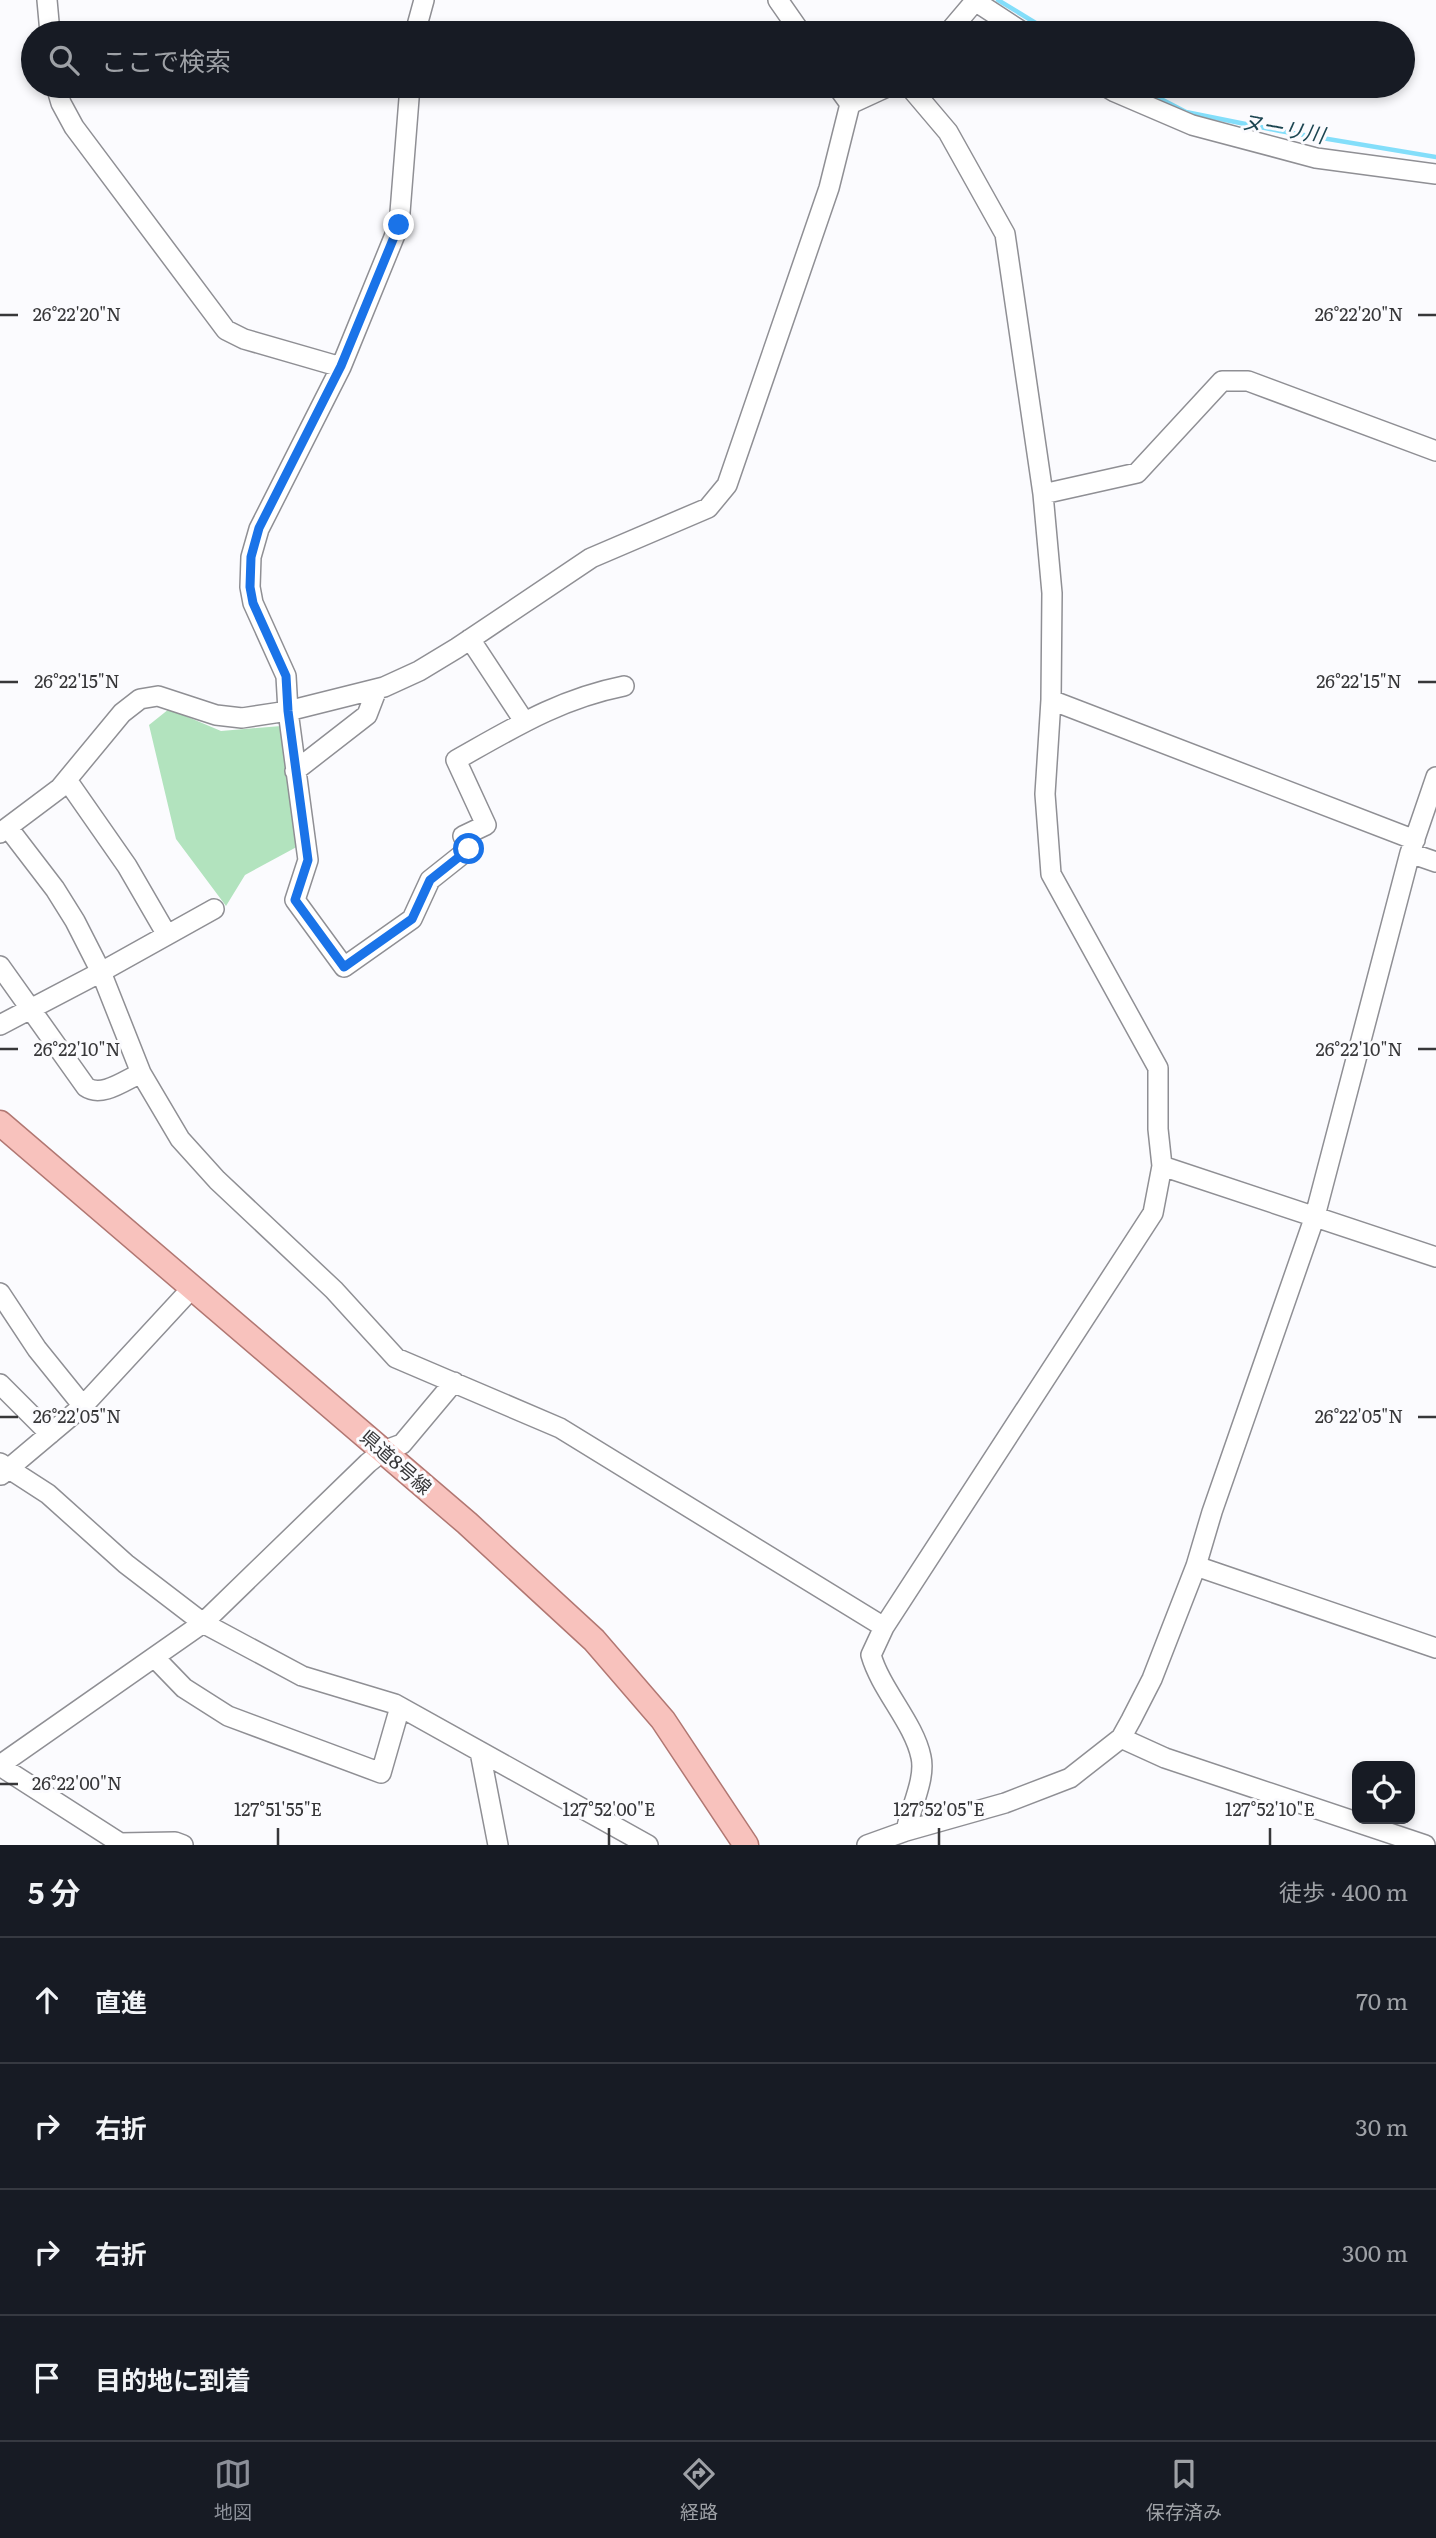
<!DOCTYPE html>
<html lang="ja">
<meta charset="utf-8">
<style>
body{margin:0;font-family:Literata,"Noto Sans JP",serif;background:#242831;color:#f1f3f6}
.controls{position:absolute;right:21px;bottom:21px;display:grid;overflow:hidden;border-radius:14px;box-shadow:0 4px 10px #0003}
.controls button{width:63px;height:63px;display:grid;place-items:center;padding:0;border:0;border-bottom:2px solid #363941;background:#171b24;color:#f1f3f6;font:35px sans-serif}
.stop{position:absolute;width:21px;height:21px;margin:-16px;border:5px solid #1a73e8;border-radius:50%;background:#fff}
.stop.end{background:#1a73e8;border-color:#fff;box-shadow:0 2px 7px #0008}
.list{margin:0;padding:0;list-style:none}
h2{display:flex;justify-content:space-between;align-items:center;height:91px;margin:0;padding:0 28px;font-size:30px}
h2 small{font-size:23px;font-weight:400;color:#9ea1a6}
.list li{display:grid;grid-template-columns:46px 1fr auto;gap:21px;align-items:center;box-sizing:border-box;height:126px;padding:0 28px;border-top:2px solid #363941}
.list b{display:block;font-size:26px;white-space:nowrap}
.list em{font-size:23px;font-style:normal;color:#9ea1a6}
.icon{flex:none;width:38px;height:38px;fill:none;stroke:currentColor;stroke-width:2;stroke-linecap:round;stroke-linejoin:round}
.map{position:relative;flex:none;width:1436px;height:1845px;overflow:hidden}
.search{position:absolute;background:#171b24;box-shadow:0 4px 10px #0003;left:21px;right:21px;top:21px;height:77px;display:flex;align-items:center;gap:18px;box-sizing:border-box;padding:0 24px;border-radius:38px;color:#9ea1a6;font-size:26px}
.sheet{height:595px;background:#171b24}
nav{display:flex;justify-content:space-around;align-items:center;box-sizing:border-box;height:98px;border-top:2px solid #363941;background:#171b24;font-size:19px;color:#9ea1a6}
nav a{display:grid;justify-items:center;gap:4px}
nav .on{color:#8c9099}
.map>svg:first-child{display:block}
.green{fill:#b2e3be}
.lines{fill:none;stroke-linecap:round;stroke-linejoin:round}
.stream{stroke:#83defa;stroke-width:4.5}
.minor-casing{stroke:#8f8f94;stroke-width:22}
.major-casing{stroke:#b17772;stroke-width:27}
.minor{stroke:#fff;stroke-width:19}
.major{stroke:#f8c2bd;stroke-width:24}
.route{stroke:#1a73e8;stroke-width:9}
.ticks{fill:none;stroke:#373739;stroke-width:2.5}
.labels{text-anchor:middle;stroke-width:6;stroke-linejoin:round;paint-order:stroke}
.street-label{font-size:19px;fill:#373739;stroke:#fbfbfe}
.water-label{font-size:21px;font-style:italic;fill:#1c4551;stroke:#fbfbfe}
.ticks-label{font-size:18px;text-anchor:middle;fill:#373739;stroke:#fbfbfe;stroke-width:6;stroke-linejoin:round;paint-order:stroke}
</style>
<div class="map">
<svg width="1436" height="1845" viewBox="0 0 1436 1845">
<rect width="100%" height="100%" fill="#fbfbfe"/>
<path class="green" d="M169,709L221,731L281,726L304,843L245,875L226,906L176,839L149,725Z"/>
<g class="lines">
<path class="stream" d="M998,0L1052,33
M1136,86L1186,112L1280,131L1436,157"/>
<g class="minor-casing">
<path id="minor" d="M47,0L50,33
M778,0L801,33
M975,1L1024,33
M415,33L424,0
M948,33L976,0
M56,86L61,103L74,127L226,330L244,339L341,367
M410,86L399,225L341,367L259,529L251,557L250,587L253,603L286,676L288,711L308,860L295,900L344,967L412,919L430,880L469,849L463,836L486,825L456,760C513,728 559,699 624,686
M1105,86L1115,92L1192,125L1316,158L1436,174
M850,104L889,86
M1043,494L1137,473L1222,381H1248L1436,451
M470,639L524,721
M1051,700L1415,840
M295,771L367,715L377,689
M67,780L127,866L167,935
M9,829L55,889L75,921L101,972L141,1073L180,1139L217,1180L334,1290L396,1358L560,1428L884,1627
M0,833L60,788L122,713L140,699L158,696L216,715L242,718L288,711L384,687L419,671L457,648L591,558L708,508L727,485L829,188L850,104L837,86
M1410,853L1436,862
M0,966L86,1087C102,1098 125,1080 141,1073
M0,1025L101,972L214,909
M1162,1166L1436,1257
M0,1293L37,1349L83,1406
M0,1384L50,1434
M0,1463L48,1494L126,1564L203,1623L302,1676L395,1704L648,1845
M1,1475L83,1406L192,1288
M1196,1566L1436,1648
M155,1658L184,1688L228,1716L381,1773L400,1707
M1121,1738L1165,1758L1425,1845
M480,1752L498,1845
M0,1765L203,1623L368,1463L383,1451L402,1444L454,1382
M0,1766L120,1843L175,1842L183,1845
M906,1831C910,1809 926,1779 921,1757C914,1723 881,1690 871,1655L884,1627L1153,1213L1162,1166L1158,1129V1068L1051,874L1045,794L1051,700L1052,593L1043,494L1005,234L948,132L909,86
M867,1845L906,1831L1005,1803L1070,1778L1121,1738L1131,1720L1152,1679L1196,1566L1212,1512L1315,1216L1410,853L1436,777"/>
</g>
<g class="major-casing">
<path id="major" d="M0,1123L467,1523L594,1640L663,1720L746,1845"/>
</g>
<use href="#minor" class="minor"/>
<use href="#major" class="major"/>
</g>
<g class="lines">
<path class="route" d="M399,225L341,366L259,528L251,557L250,587L253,603L286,676L288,711L308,860L295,900L344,967L412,919L430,880L469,849"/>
</g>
<path class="ticks" d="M0,315H18M1418,315H1436M0,682H18M1418,682H1436M0,1049H18M1418,1049H1436M0,1417H18M1418,1417H1436M0,1784H18M278,1828V1845M609,1828V1845M939,1828V1845M1270,1828V1845"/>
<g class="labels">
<g class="street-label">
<text transform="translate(396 1462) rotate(41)" y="7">県道8号線</text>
</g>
<g class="water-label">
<text transform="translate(1283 129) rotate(10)" y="7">ヌーリ川</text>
</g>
</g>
<g class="ticks-label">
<text x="77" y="321">26°22'20"N</text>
<text x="1359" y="321">26°22'20"N</text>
<text x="77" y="688">26°22'15"N</text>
<text x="1359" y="688">26°22'15"N</text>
<text x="77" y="1056">26°22'10"N</text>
<text x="1359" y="1056">26°22'10"N</text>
<text x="77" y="1423">26°22'05"N</text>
<text x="1359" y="1423">26°22'05"N</text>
<text x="77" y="1790">26°22'00"N</text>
<text x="278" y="1816">127°51'55"E</text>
<text x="609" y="1816">127°52'00"E</text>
<text x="939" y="1816">127°52'05"E</text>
<text x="1270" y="1816">127°52'10"E</text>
</g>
</svg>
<div class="controls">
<button><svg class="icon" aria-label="locate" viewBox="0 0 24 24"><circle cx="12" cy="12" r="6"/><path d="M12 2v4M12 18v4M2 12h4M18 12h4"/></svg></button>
</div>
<div class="stop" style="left:469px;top:849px"></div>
<div class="stop end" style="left:399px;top:225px"></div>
<div class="search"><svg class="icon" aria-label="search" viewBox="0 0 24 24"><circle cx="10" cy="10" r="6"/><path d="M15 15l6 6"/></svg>ここで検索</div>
</div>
<section class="sheet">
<h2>5 分<small>徒歩 · 400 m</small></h2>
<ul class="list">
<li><svg class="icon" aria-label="ahead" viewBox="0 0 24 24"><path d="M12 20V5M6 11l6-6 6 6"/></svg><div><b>直進</b></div><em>70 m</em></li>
<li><svg class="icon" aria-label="right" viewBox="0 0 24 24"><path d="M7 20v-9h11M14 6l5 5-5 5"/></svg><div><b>右折</b></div><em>30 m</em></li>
<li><svg class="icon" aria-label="right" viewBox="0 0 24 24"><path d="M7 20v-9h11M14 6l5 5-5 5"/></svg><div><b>右折</b></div><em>300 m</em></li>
<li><svg class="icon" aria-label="arrive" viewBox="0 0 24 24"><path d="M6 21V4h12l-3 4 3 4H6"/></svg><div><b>目的地に到着</b></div></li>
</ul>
</section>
<nav>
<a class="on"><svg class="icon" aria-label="map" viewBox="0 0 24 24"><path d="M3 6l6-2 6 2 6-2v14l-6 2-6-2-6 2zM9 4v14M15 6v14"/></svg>地図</a>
<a><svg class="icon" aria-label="directions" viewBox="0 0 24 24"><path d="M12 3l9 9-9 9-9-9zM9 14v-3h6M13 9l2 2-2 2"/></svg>経路</a>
<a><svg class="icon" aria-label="saved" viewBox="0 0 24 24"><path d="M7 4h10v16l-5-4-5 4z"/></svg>保存済み</a>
</nav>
